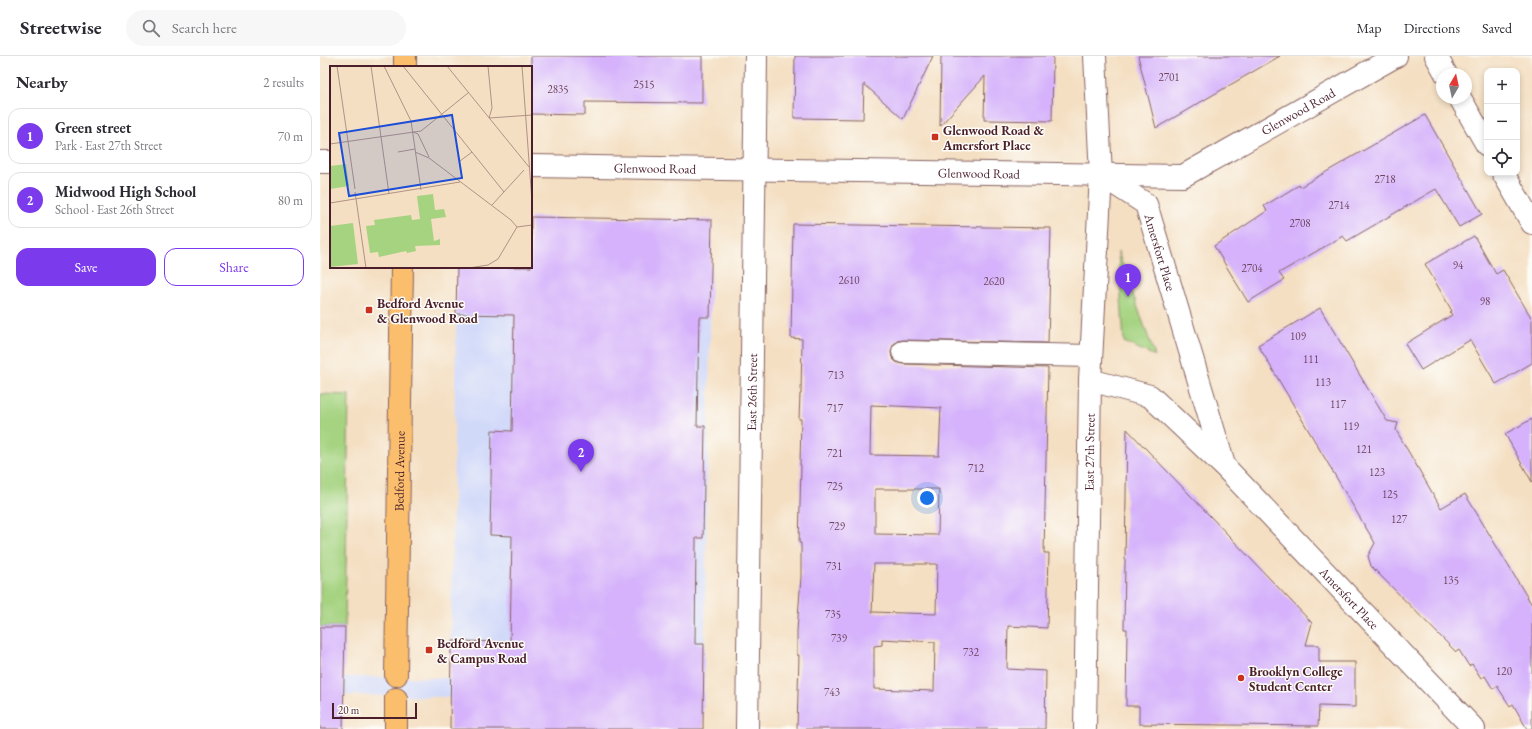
<!DOCTYPE html>
<meta charset="utf-8">
<style>
body{margin:0;font-family:"EB Garamond",serif;background:#f7f7f7;color:#2b2b33}
.controls{position:absolute;right:12px;top:12px;display:grid;overflow:hidden;border-radius:8px;box-shadow:0 2px 6px #0003}
.controls button{width:36px;height:36px;display:grid;place-items:center;padding:0;border:0;border-bottom:1px solid #e1e1e2;background:#fff;color:#2b2b33;font:20px sans-serif}
.compass{position:absolute;left:1116px;top:12px;width:36px;height:36px;border-radius:50%;background:#fff;box-shadow:0 2px 6px #0003;rotate:9deg}
.scale{position:absolute;left:12px;bottom:10px;width:85px;box-sizing:border-box;padding-left:4px;border:2px solid #4a1f2b;border-top:0;font-size:11px;line-height:14px;white-space:nowrap;color:#4a1f2b;-webkit-text-stroke:3px #fdfcf7;paint-order:stroke}
.you{position:absolute;left:607px;top:442px;width:14px;height:14px;margin:-10px;border:3px solid #fff;border-radius:50%;background:#1a73e8;box-shadow:0 0 0 6px #1a73e833}
.badge{display:grid;place-items:center;width:26px;height:26px;border-radius:50%;background:#7c3aed;color:#fff;font-size:13px;font-weight:700}
.pin{position:absolute;translate:-50% -33px;filter:drop-shadow(0 1px 2px #0008)}
.pin::after{content:'';position:absolute;top:21px;width:14px;height:12px;background:inherit;clip-path:polygon(0 0,100% 0,50% 100%)}
.list{margin:0;padding:0;list-style:none}
h2{display:flex;justify-content:space-between;align-items:center;height:52px;margin:0;padding:0 16px;font-size:17px}
h2 small{font-size:13px;font-weight:400;color:#7c7c81}
.list li{display:grid;grid-template-columns:26px 1fr auto;gap:12px;align-items:center;box-sizing:border-box;height:56px;margin:0 8px 8px;padding:0 8px;border:1px solid #e1e1e2;border-radius:12px}
.list b{display:block;font-size:15px;white-space:nowrap}
.list p{margin:0;font-size:13px;white-space:nowrap;color:#7c7c81}
.list em{font-size:13px;font-style:normal;color:#7c7c81}
.actions{display:flex;gap:8px;padding:12px 16px}
.actions a{flex:1;padding:9px 0;border:1px solid #7c3aed;border-radius:12px;text-align:center;font-size:14px;color:#7c3aed}
.actions .main{background:#7c3aed;color:#fff}
.icon{flex:none;width:22px;height:22px;fill:none;stroke:currentColor;stroke-width:2;stroke-linecap:round;stroke-linejoin:round}
.map{position:relative;flex:none;width:1212px;height:673px;overflow:hidden}
header{display:flex;align-items:center;gap:24px;box-sizing:border-box;height:56px;padding:0 20px;background:#fff;border-bottom:1px solid #e1e1e2}
header strong{font-size:19px}
nav{display:flex;gap:22px;margin-inline-start:auto;font-size:14px}
.search{width:280px;height:36px;background:#f7f7f7;display:flex;align-items:center;gap:10px;box-sizing:border-box;padding:0 14px;border-radius:22px;color:#7c7c81;font-size:15px}
main{display:flex}
aside{flex:1;background:#fff}
.map>svg:first-child{display:block}
.built{fill:#d1d9f9}
.green{fill:#a5d380;stroke:#787956}
.building{fill:#d5b2fb;fill-rule:evenodd}
.lines{fill:none;stroke-linecap:round;stroke-linejoin:round}
.minor-casing{stroke:#866260;stroke-width:24}
.major-casing{stroke:#866260;stroke-width:24}
.minor{stroke:#fff;stroke-width:22}
.major{stroke:#fabe6d;stroke-width:22}
.poi-dot{fill:#c8321e;stroke:#fdfcf7;stroke-width:1.5}
.labels{text-anchor:middle;stroke-width:3;stroke-linejoin:round;paint-order:stroke}
.number-label{font-size:11px;fill:#6d445f}
.street-label{font-size:13px;fill:#4a1f2b;stroke:#fdfcf7}
.poi-label{font-size:13px;font-weight:bold;fill:#4a1f2b;stroke:#fdfcf7;text-anchor:start}
.inset-road{fill:none;stroke:#b09286;stroke-width:1}
.view{fill:#1d4ed8;fill-opacity:0.15;stroke:#1d4ed8;stroke-width:2}
.inset-edge{fill:none;stroke:#4a1f2b;stroke-width:2}
</style>
<header>
<strong>Streetwise</strong>
<div class="search"><svg class="icon" aria-label="search" viewBox="0 0 24 24"><circle cx="10" cy="10" r="6"/><path d="M15 15l6 6"/></svg>Search here</div>
<nav><a>Map</a><a>Directions</a><a>Saved</a></nav>
</header>
<main>
<aside>
<h2>Nearby<small>2 results</small></h2>
<ul class="list">
<li><span class="badge">1</span><div><b>Green street</b><p>Park · East 27th Street</p></div><em>70 m</em></li>
<li><span class="badge">2</span><div><b>Midwood High School</b><p>School · East 26th Street</p></div><em>80 m</em></li>
</ul>
<div class="actions"><a class="main">Save</a><a>Share</a></div>
</aside>
<div class="map">
<svg width="1212" height="673" viewBox="0 0 1212 673">
<rect width="100%" height="100%" fill="#fdfcf7"/>
<filter id="ink" filterUnits="userSpaceOnUse"><feTurbulence type="fractalNoise" baseFrequency=".025" numOctaves="2"/><feDisplacementMap in="SourceGraphic" scale="8" xChannelSelector="R" yChannelSelector="G"/><feConvolveMatrix kernelMatrix="1 2 1 2 8 2 1 2 1" color-interpolation-filters="sRGB"/></filter>
<filter id="wash" filterUnits="userSpaceOnUse"><feTurbulence type="fractalNoise" baseFrequency=".012" numOctaves="4" result="noise"/><feDisplacementMap in="SourceGraphic" scale="16" xChannelSelector="R" yChannelSelector="G"/><feGaussianBlur stdDeviation="0.9" result="paint"/><feColorMatrix in="noise" values="0 0 0 0 0 0 0 0 0 0 0 0 0 0 0 0 0 1.4 0 .05"/><feComposite in="paint" operator="in"/></filter>
<g filter="url(#wash)">
<rect width="100%" height="100%" fill="#f4dfc2"/>
<path class="built" d="M211,161L392,164L383,673H130V641L24,639L23,673H0L25,571L24,621L130,622L137,211H211Z"/>
<path class="green" d="M798,196L835,300L804,286Z
M0,338L29,339L25,571H0Z"/>
<g id="blocks">
<path class="building" d="M211,0H382V47L265,46V59L211,58Z
M475,0H613L583,63L544,28L543,63L474,62Z
M621,0H733L732,65L664,64L665,20L620,70Z
M818,0H960L836,72Z
M1105,59L1162,158L1139,171L1116,133L1027,185L1023,180L959,217L964,224L928,246L894,190L947,155L944,150L979,129L980,131Z
M211,161L392,164L390,261H379L377,370H385L383,482H376L375,588H384L383,673H130L131,585L190,586L192,480L170,479L172,374L192,375L194,259L136,258L137,211H211Z
M473,168L731,172L728,287L583,284L577,285L573,289L571,296L572,302L576,306L583,308L728,312L724,497H729L727,572L688,570L687,613L726,615L725,673H477L479,599H477V575L481,521V487H479L481,409H480L481,363H479L480,338H481L482,283L471,282ZM551,349L621,352L619,400L550,399ZM555,433H619L618,479L555,478ZM554,508H617L616,558L552,556ZM562,583L615,586L614,635L554,633V590L562,589Z
M1154,180L1176,218L1183,214L1212,263V307L1176,328L1150,284L1101,314L1085,288L1132,259L1130,256L1132,255L1105,208Z
M1000,252L1067,365L1078,367L1076,374L1121,452L1145,438L1212,549V673H1207L1193,648L1190,650L1177,630L1173,633L1165,620L1161,622L1152,608L1149,610L1139,594L1136,596L1051,510L1048,500L1055,487L938,289Z
M1212,363V426L1185,378Z
M807,373L992,567L986,589H999V606H1035V651L999,650L998,670L819,668V650H806L807,573H804Z
M0,571H25L23,673H0Z"/>
</g>
</g>
<g filter="url(#ink)">
<use href="#blocks" fill-opacity="0" stroke="#866260" stroke-width="1"/>
<g class="lines">
<g class="minor-casing">
<g id="minor">
<path d="M1116,0L1126,18"/>
<path d="M1140,42L1167,89"/>
<path d="M0,106H11"/>
<path id="s1" d="M211,110L863,120L1076,0"/>
<path d="M1183,117L1212,167"/>
<path id="s2" d="M781,119L826,148L904,409"/>
<path d="M583,296L771,300"/>
<path id="s3" d="M770,324L830,340L905,411L1154,673"/>
<path id="s4" d="M427,673L436,0"/>
<path id="s5" d="M765,673L770,324L781,119L775,0"/>
</g>
</g>
<g class="major-casing">
<g id="major">
<path d="M85,11V0"/>
<path id="s6" d="M76,619L82,211"/>
<path d="M76,673V643"/>
</g>
</g>
<use href="#minor" class="minor"/>
<use href="#major" class="major"/>
</g>
</g>
<g class="poi-dot">
<rect x="611" y="77" width="8" height="8" rx="2"/>
<rect x="45" y="250" width="8" height="8" rx="2"/>
<rect x="105" y="590" width="8" height="8" rx="2"/>
<circle cx="921" cy="622" r="4"/>
</g>
<g class="labels">
<g class="number-label">
<text x="849" y="25">2701</text>
<text x="324" y="32">2515</text>
<text x="238" y="37">2835</text>
<text x="1065" y="127">2718</text>
<text x="1019" y="153">2714</text>
<text x="980" y="171">2708</text>
<text x="1138" y="213">94</text>
<text x="932" y="216">2704</text>
<text x="529" y="228">2610</text>
<text x="674" y="229">2620</text>
<text x="1165" y="249">98</text>
<text x="978" y="284">109</text>
<text x="991" y="307">111</text>
<text x="516" y="323">713</text>
<text x="1003" y="330">113</text>
<text x="1018" y="352">117</text>
<text x="515" y="356">717</text>
<text x="1031" y="374">119</text>
<text x="1044" y="397">121</text>
<text x="515" y="401">721</text>
<text x="656" y="416">712</text>
<text x="1057" y="420">123</text>
<text x="515" y="434">725</text>
<text x="1070" y="442">125</text>
<text x="1079" y="467">127</text>
<text x="517" y="474">729</text>
<text x="514" y="514">731</text>
<text x="1131" y="528">135</text>
<text x="513" y="562">735</text>
<text x="519" y="586">739</text>
<text x="651" y="600">732</text>
<text x="1184" y="619">120</text>
<text x="512" y="640">743</text>
</g>
<g class="street-label">
<text dy="5" stroke="none"><textPath href="#s1" startOffset="784">Glenwood Road</textPath></text>
<text dy="5" stroke="none"><textPath href="#s1" startOffset="124">Glenwood Road</textPath></text>
<text dy="5" stroke="none"><textPath href="#s1" startOffset="448">Glenwood Road</textPath></text>
<text dy="5" stroke="none"><textPath href="#s2" startOffset="104">Amersfort Place</textPath></text>
<text dy="5" stroke="none"><textPath href="#s4" startOffset="337">East 26th Street</textPath></text>
<text dy="5" stroke="none"><textPath href="#s5" startOffset="277">East 27th Street</textPath></text>
<text dy="5" stroke="none"><textPath href="#s6" startOffset="204">Bedford Avenue</textPath></text>
<text dy="5" stroke="none"><textPath href="#s3" startOffset="346">Amersfort Place</textPath></text>
</g>
<g class="poi-label">
<text x="623" y="79">Glenwood Road &amp;<tspan x="623" dy="15">Amersfort Place</tspan></text>
<text x="57" y="252">Bedford Avenue<tspan x="57" dy="15">&amp; Glenwood Road</tspan></text>
<text x="117" y="592">Bedford Avenue<tspan x="117" dy="15">&amp; Campus Road</tspan></text>
<text x="929" y="620">Brooklyn College<tspan x="929" dy="15">Student Center</tspan></text>
</g>
</g>
<g transform="translate(10 10)">
<rect width="202" height="202" fill="#f4dfc2"/>
<path d="M16,98L19,120L0,123V100ZM103,128L105,144L114,143L116,151L101,153L104,175L110,173V179L85,180L86,185L77,187L76,185L49,191L48,186L40,187L36,160L45,159L44,154L81,149L82,154L90,153L87,130ZM23,157L28,198L0,201V160Z" fill="#a5d380"/>
<path class="inset-road" d="M7,0L25,123M41,0L59,128M54,0L81,55L91,124M73,0L174,126M117,0L199,101M158,0L162,42L159,52L202,49M192,0L202,136M83,66L88,68L99,91M0,78L91,65L138,27M68,86L85,83M85,86L99,92L181,154L187,161L168,193L158,199L139,202M130,95L142,86M25,126L36,202M0,137L130,116M162,139L194,104M187,161L202,159"/>
<path class="view" d="M122,49L132,112L19,130L9,67Z"/>
<rect width="202" height="202" class="inset-edge"/>
</g>
</svg>
<div class="controls">
<button>+</button>
<button>−</button>
<button><svg class="icon" aria-label="locate" viewBox="0 0 24 24"><circle cx="12" cy="12" r="6"/><path d="M12 2v4M12 18v4M2 12h4M18 12h4"/></svg></button>
</div>
<svg class="compass" viewBox="-18 -18 36 36"><path d="M0-13l5 13h-10z" fill="#e53935"/><path d="M0 13l5-13h-10z" fill="#7c7c81"/></svg>
<div class="scale">20 m</div>
<div class="you"></div>
<div class="pin badge" style="left:808px;top:241px">1</div>
<div class="pin badge" style="left:261px;top:416px">2</div>
</div>
</main>
